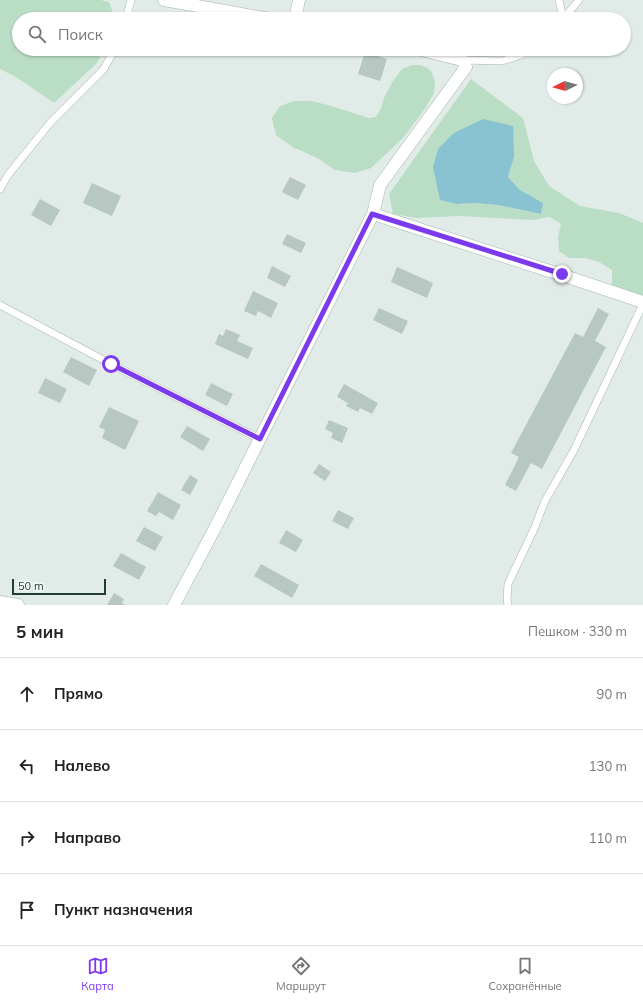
<!DOCTYPE html>
<html lang="ru">
<meta charset="utf-8">
<style>
body{margin:0;font-family:Mulish,sans-serif;background:#f2f2f2;color:#222}
.compass{position:absolute;left:547px;top:68px;width:36px;height:36px;border-radius:50%;background:#fff;box-shadow:0 1px 3px #0004;rotate:265deg}
.scale{position:absolute;left:12px;bottom:10px;width:94px;box-sizing:border-box;padding-left:4px;border:2px solid #223d37;border-top:0;font-size:11px;line-height:14px;white-space:nowrap;color:#223d37;-webkit-text-stroke:3px #f2f8f5;paint-order:stroke}
.stop{position:absolute;width:12px;height:12px;margin:-9px;border:3px solid #7c3aed;border-radius:50%;background:#fff}
.stop.end{background:#7c3aed;border-color:#fff;box-shadow:0 1px 4px #0008}
.list{margin:0;padding:0;list-style:none}
h2{display:flex;justify-content:space-between;align-items:center;height:52px;margin:0;padding:0 16px;font-size:17px}
h2 small{font-size:13px;font-weight:400;color:#767676}
.list li{display:grid;grid-template-columns:26px 1fr auto;gap:12px;align-items:center;box-sizing:border-box;height:72px;padding:0 16px;border-top:1px solid #e0e0e0}
.list b{display:block;font-size:15px;white-space:nowrap}
.list em{font-size:13px;font-style:normal;color:#767676}
.icon{flex:none;width:22px;height:22px;fill:none;stroke:currentColor;stroke-width:2;stroke-linecap:round;stroke-linejoin:round}
.map{position:relative;flex:none;width:643px;height:605px;overflow:hidden}
.search{position:absolute;background:#fff;box-shadow:0 1px 3px #0004;left:12px;right:12px;top:12px;height:44px;display:flex;align-items:center;gap:10px;box-sizing:border-box;padding:0 14px;border-radius:22px;color:#767676;font-size:15px}
.sheet{height:340px;background:#fff}
nav{display:flex;justify-content:space-around;align-items:center;box-sizing:border-box;height:56px;border-top:1px solid #e0e0e0;background:#fff;font-size:11px;color:#767676}
nav a{display:grid;justify-items:center;gap:2px}
nav .on{color:#7c3aed}
.map>svg:first-child{display:block}
.green{fill:#baddc5;fill-rule:evenodd}
.water{fill:#89c2d1}
.building{fill:#b7c7c1}
.lines{fill:none;stroke-linecap:round;stroke-linejoin:round}
.service-casing{stroke:#a4b4af;stroke-width:8}
.minor-casing{stroke:#a4b4af;stroke-width:13}
.service{stroke:#fff;stroke-width:7}
.minor{stroke:#fff;stroke-width:12}
.route{stroke:#7c3aed;stroke-width:5}
</style>
<div class="map">
<svg width="643" height="605" viewBox="0 0 643 605">
<rect width="100%" height="100%" fill="#e1ece8"/>
<path class="green" d="M0,0H101L109,2L115,19H19V49H104L97,63L54,103L16,77L0,69Z
M412,65H420L428,68L432,73L435,82L434,93L426,107L403,138L371,168L355,173L335,170L319,159L302,151L294,148L276,135L272,118L280,106L294,101H311L328,105L369,118L376,117L381,108L384,98L393,81L402,69Z
M471,79L523,118L534,161L549,186L580,206L619,213L643,223V296L622,289L612,285V270L599,262L585,258H569L559,251L558,237L561,224L550,217L532,220L458,216L417,218L393,214L389,194ZM514,157L508,177L520,190L542,203L541,214L498,205L474,203L457,204Z"/>
<path class="water" d="M483,119L513,126L514,157L508,177L520,190L543,203L541,214L498,205L474,203L457,204L440,200L433,167L438,149L454,133Z"/>
<path class="building" d="M147,49H166V53L147,50Z
M365,52L387,59L380,81L358,74Z
M290,177L306,185L298,200L282,192Z
M92,183L121,196L112,216L83,203Z
M40,199L60,210L51,226L31,215Z
M287,234L306,243L301,253L282,244Z
M272,266L291,276L285,287L267,278Z
M397,267L433,283L427,298L391,282Z
M253,291L278,303L271,318L258,311L256,316L244,311Z
M379,308L408,321L402,334L373,320Z
M598,308L609,314L595,341L606,347L542,469L531,463L516,491L505,485L519,457L511,453L575,333L583,337Z
M226,329L240,335L237,341L253,348L248,359L215,344L219,334L223,336Z
M71,357L97,370L89,386L63,372Z
M45,378L67,389L60,403L38,393Z
M211,383L233,394L227,406L205,395Z
M344,384L378,403L372,414L360,408L358,412L346,406L348,403L337,397Z
M109,407L139,421L125,450L102,438L105,430L99,427Z
M329,420L348,428L342,443L331,438L333,433L325,429Z
M187,426L210,439L203,451L180,437Z
M319,464L331,472L325,481L313,473Z
M190,475L198,480L190,495L181,490Z
M158,492L181,505L173,520L159,512L156,516L147,511Z
M338,510L354,518L348,529L332,521Z
M144,527L163,537L155,551L136,541Z
M286,530L303,540L296,552L279,543Z
M121,553L146,567L139,580L113,566Z
M261,564L299,585L292,598L254,576Z
M114,593L124,599L122,603L126,605H107Z"/>
<g class="lines">
<g class="service-casing">
<path id="service" d="M559,0L563,19
M126,19L131,0
M563,19L579,0
M462,60L502,61L521,55L530,49
M0,189L8,175L50,123L103,70L115,49
M0,305L111,364L260,439
M508,605L507,599L508,584L535,527L541,511L545,501L574,450L643,304"/>
</g>
<g class="minor-casing">
<path id="minor" d="M164,0L270,19
M295,19L299,0
M373,214L562,275L643,302
M0,602L18,605
M174,605L215,528L373,214L380,185L466,67L462,60L417,49"/>
</g>
<use href="#service" class="service"/>
<use href="#minor" class="minor"/>
</g>
<g class="lines">
<path class="route" d="M111,364L260,439L372,214L562,274"/>
</g>
</svg>
<svg class="compass" viewBox="-18 -18 36 36"><path d="M0-13l5 13h-10z" fill="#e53935"/><path d="M0 13l5-13h-10z" fill="#767676"/></svg>
<div class="scale">50 m</div>
<div class="stop" style="left:111px;top:364px"></div>
<div class="stop end" style="left:562px;top:274px"></div>
<div class="search"><svg class="icon" aria-label="search" viewBox="0 0 24 24"><circle cx="10" cy="10" r="6"/><path d="M15 15l6 6"/></svg>Поиск</div>
</div>
<section class="sheet">
<h2>5 мин<small>Пешком · 330 m</small></h2>
<ul class="list">
<li><svg class="icon" aria-label="ahead" viewBox="0 0 24 24"><path d="M12 20V5M6 11l6-6 6 6"/></svg><div><b>Прямо</b></div><em>90 m</em></li>
<li><svg class="icon" aria-label="left" viewBox="0 0 24 24"><path d="M17 20v-9H6M10 6l-5 5 5 5"/></svg><div><b>Налево</b></div><em>130 m</em></li>
<li><svg class="icon" aria-label="right" viewBox="0 0 24 24"><path d="M7 20v-9h11M14 6l5 5-5 5"/></svg><div><b>Направо</b></div><em>110 m</em></li>
<li><svg class="icon" aria-label="arrive" viewBox="0 0 24 24"><path d="M6 21V4h12l-3 4 3 4H6"/></svg><div><b>Пункт назначения</b></div></li>
</ul>
</section>
<nav>
<a class="on"><svg class="icon" aria-label="map" viewBox="0 0 24 24"><path d="M3 6l6-2 6 2 6-2v14l-6 2-6-2-6 2zM9 4v14M15 6v14"/></svg>Карта</a>
<a><svg class="icon" aria-label="directions" viewBox="0 0 24 24"><path d="M12 3l9 9-9 9-9-9zM9 14v-3h6M13 9l2 2-2 2"/></svg>Маршрут</a>
<a><svg class="icon" aria-label="saved" viewBox="0 0 24 24"><path d="M7 4h10v16l-5-4-5 4z"/></svg>Сохранённые</a>
</nav>
